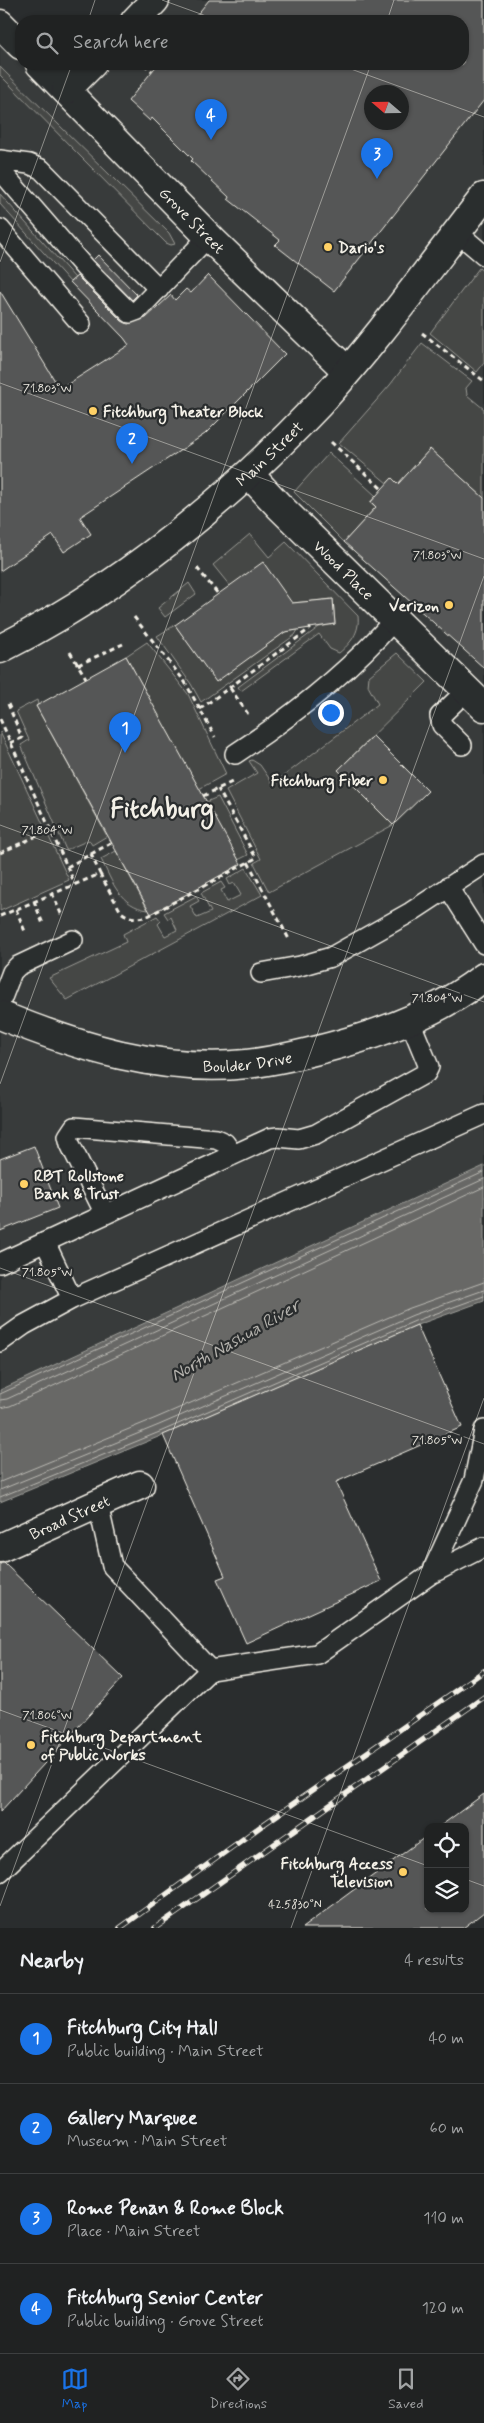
<!DOCTYPE html>
<meta charset="utf-8">
<style>
body{margin:0;font-family:Mynerve,sans-serif;background:#2d2f2f;color:#f1f3f6}
.controls{position:absolute;right:15px;bottom:15px;display:grid;overflow:hidden;border-radius:10px;box-shadow:0 1px 4px #0004}
.controls button{width:45px;height:45px;display:grid;place-items:center;padding:0;border:0;border-bottom:1px solid #3d3f40;background:#202222;color:#f1f3f6;font:25px sans-serif}
.compass{position:absolute;left:364px;top:85px;width:45px;height:45px;border-radius:50%;background:#202222;box-shadow:0 1px 4px #0004;rotate:290deg}
.you{position:absolute;left:330px;top:712px;width:18px;height:18px;margin:-12px;border:4px solid #fff;border-radius:50%;background:#1a73e8;box-shadow:0 0 0 8px #1a73e833}
.badge{display:grid;place-items:center;width:32px;height:32px;border-radius:50%;background:#1a73e8;color:#fff;font-size:16px;font-weight:700}
.pin{position:absolute;translate:-50% -41px;filter:drop-shadow(0 1px 2px #0008)}
.pin::after{content:'';position:absolute;top:26px;width:18px;height:15px;background:inherit;clip-path:polygon(0 0,100% 0,50% 100%)}
.list{margin:0;padding:0;list-style:none}
h2{display:flex;justify-content:space-between;align-items:center;height:65px;margin:0;padding:0 20px;font-size:21px}
h2 small{font-size:16px;font-weight:400;color:#a2a4a5}
.list li{display:grid;grid-template-columns:32px 1fr auto;gap:15px;align-items:center;box-sizing:border-box;height:90px;padding:0 20px;border-top:1px solid #3d3f40}
.list b{display:block;font-size:19px;white-space:nowrap}
.list p{margin:0;font-size:16px;white-space:nowrap;color:#a2a4a5}
.list em{font-size:16px;font-style:normal;color:#a2a4a5}
.icon{flex:none;width:28px;height:28px;fill:none;stroke:currentColor;stroke-width:2;stroke-linecap:round;stroke-linejoin:round}
.map{position:relative;flex:none;width:484px;height:1928px;overflow:hidden}
.search{position:absolute;background:#202222;box-shadow:0 1px 4px #0004;left:15px;right:15px;top:15px;height:55px;display:flex;align-items:center;gap:12px;box-sizing:border-box;padding:0 18px;border-radius:20px;color:#a2a4a5;font-size:19px}
.sheet{height:425px;background:#202222}
nav{display:flex;justify-content:space-around;align-items:center;box-sizing:border-box;height:70px;border-top:1px solid #3d3f40;background:#202222;font-size:14px;color:#a2a4a5}
nav a{display:grid;justify-items:center;gap:2px}
nav .on{color:#1a73e8}
.map>svg:first-child{display:block}
.built{fill:#373a3a;fill-rule:evenodd}
.green{fill:#444645;stroke:#9c9c96}
.water{fill:#676866;stroke:#9f9f9a}
.lines{fill:none;stroke-linecap:round;stroke-linejoin:round}
.shore{stroke:#bcbab4;stroke-width:1}
.building{fill:#555756;stroke:#f4f1e8;fill-rule:evenodd}
.lane-casing{stroke:#f4f1e8;stroke-width:22}
.street-casing{stroke:#f4f1e8;stroke-width:31}
.highway-casing{stroke:#f4f1e8;stroke-width:31}
.path{stroke:#f4f1e8;stroke-width:3;stroke-dasharray:5 4;stroke-linecap:butt}
.lane{stroke:#2a2d2e;stroke-width:19}
.street{stroke:#2a2d2e;stroke-width:28}
.highway{stroke:#2a2d2e;stroke-width:28}
.rail-casing{stroke:#f4f1e8;stroke-width:5.5}
.rail{stroke:#2a2d2e;stroke-width:4;stroke-dasharray:11;stroke-linecap:butt}
.ticks{fill:none;stroke:#f4f1e8;stroke-width:1;stroke-opacity:0.45}
.poi-dot{fill:#ffd166;stroke:#2a2d2e;stroke-width:2}
.labels{text-anchor:middle;stroke-width:4.5;stroke-linejoin:round;paint-order:stroke}
.street-label{font-size:16px;fill:#f4f1e8;stroke:#2a2d2e}
.poi-label{font-size:16px;font-weight:bold;fill:#f4f1e8;stroke:#2a2d2e;text-anchor:start}
.water-label{font-size:18px;font-style:italic;fill:#b5b3ae;stroke:#2a2d2e}
.town-label{font-size:26px;font-weight:bold;fill:#f4f1e8;stroke:#2a2d2e}
.ticks-label{font-size:12px;text-anchor:middle;fill:#f4f1e8;stroke:#2a2d2e;stroke-width:4.5;stroke-linejoin:round;paint-order:stroke}
</style>
<div class="map">
<svg width="484" height="1928" viewBox="0 0 484 1928">
<rect width="100%" height="100%" fill="#2a2d2e"/>
<filter id="ink" filterUnits="userSpaceOnUse"><feTurbulence type="fractalNoise" baseFrequency=".02" numOctaves="2"/><feDisplacementMap in="SourceGraphic" scale="10" xChannelSelector="R" yChannelSelector="G"/><feConvolveMatrix kernelMatrix="1 2 1 2 8 2 1 2 1" color-interpolation-filters="sRGB"/></filter>
<g filter="url(#ink)">
<path class="built" d="M155,0H484V1166L0,1390V24L21,45V64H40L66,90L92,64H463V21H135ZM372,92H402V122H372Z"/>
<path class="green" d="M0,67L169,233L175,244L171,245L166,243L0,75Z
M0,194L75,278L70,282L0,204Z
M479,268L484,272V363L477,372L430,333Z
M422,343L472,381L466,388L467,395L484,409V498L430,449L398,484L392,478L387,483L339,443L390,385Z
M329,453L376,496L370,502L376,507L344,542L294,492Z
M250,534L269,557L286,542L358,616C360,632 351,643 339,653L330,649L319,634L241,691L238,687L319,627L335,624L333,599L292,603L230,586L213,565Z
M189,583L196,594L165,617L158,608Z
M175,625L216,681L285,632L298,630L295,635L201,702L191,684L157,636Z
M147,642L188,694L226,774L199,789L126,656Z
M397,653L427,682L338,770L393,825L269,892L254,863L261,859L226,791L257,773L249,761L252,760L260,765L273,784L378,704L368,686L369,676Z
M37,700L38,704L36,706L107,836L92,845L89,840L66,850L21,745L29,740L16,711Z
M0,732L69,880L0,911Z
M218,797L248,855L238,860L206,802Z
M116,851L148,910C120,906 112,882 101,859Z
M246,868L262,895L67,1000L49,978L126,942L123,934L157,916L161,921L158,924L165,936L177,930L171,917L168,919L164,913L196,896L199,901L190,906L197,918L211,912L201,893L221,882L225,888L221,890L227,902L241,895L234,883L230,885L227,879Z"/>
<path class="water" d="M484,1166V1301L417,1325L163,1435L0,1502V1390Z"/>
<g class="lines">
<path class="shore" d="M0,1394L484,1172
M0,1400L7,1399L484,1179
M0,1408L10,1406L484,1187
M0,1482L156,1418L410,1308L484,1282
M0,1490L159,1425L413,1315L484,1290
M0,1497L162,1431L415,1321L484,1296"/>
</g>
<path class="building" d="M209,0H484V100L334,291L275,245L280,240L228,199L229,197L191,161L193,159L152,118L150,121L128,101L158,64H463V21H192ZM372,92H402V122H372Z
M98,255L137,295L132,300L93,260Z
M208,275L285,354L205,434L80,517L91,534L64,552L53,535L0,571V291L60,389L129,345L124,338L70,282L77,276L122,321L128,324L146,318L171,295L175,300L186,289L191,293Z
M430,449L484,498V668L344,542L376,507L371,502L382,489L392,478L398,484Z
M263,562L292,603L333,599L335,624L285,632L216,682L175,625Z
M126,656L241,864L151,914L36,706Z
M373,736L428,791L393,825L338,770Z
M34,1146L58,1208L0,1231V1159Z
M417,1325L462,1427L336,1482L381,1581L246,1643L217,1579L225,1576L163,1435Z
M0,1563H4L123,1678L0,1812Z
M484,1794V1912L463,1928H302L428,1835V1909H465V1827H439Z"/>
<g class="lines">
<g class="lane-casing">
<path id="lane" d="M0,160L29,164L41,169L159,289
M0,170L85,268L130,313L138,310L209,236
M0,229L81,324
M457,232L484,255
M462,745L442,725L440,716L467,690
M235,754C294,715 348,673 394,620
M448,887L484,944
M261,973L300,966L331,957L411,912L484,864
M0,1003L12,972L18,966L73,940
M105,1214L70,1144L68,1136L74,1127L216,1139L225,1143L233,1155
M45,1242L72,1299L484,1114
M0,1263L270,1138L278,1137L299,1139L316,1134L426,1073L429,1067L410,1021
M0,1342L24,1325L72,1299
M431,1574L474,1480L484,1430
M210,1670L317,1654L431,1574L484,1547
M0,1872L210,1670L112,1566L98,1504"/>
</g>
<g class="street-casing">
<g id="street">
<path d="M135,21L155,0"/>
<path d="M0,24L21,45"/>
<path id="s1" d="M40,64L213,241L347,371"/>
<path d="M66,90L92,64"/>
<path id="s2" d="M249,474L279,506L484,707"/>
<path id="s3" d="M0,1548L140,1485"/>
</g>
</g>
<g class="highway-casing">
<g id="highway">
<path id="s4" d="M0,649C121,588 226,502 319,404C377,341 431,265 484,197"/>
<path id="s5" d="M0,1015C78,1047 162,1073 247,1064C281,1060 312,1052 344,1043C394,1029 443,1009 484,977"/>
</g>
</g>
<path class="path" d="M146,64L145,65L152,71
M422,333L484,381
M331,442L382,489
M197,568L218,594
M134,617L185,682L215,737
M70,652L86,678
M78,665L123,644
M230,688L248,714
M8,704L22,738L10,743
M200,709L311,628
M0,719L75,884
M203,796L232,782
M0,853L50,830
M91,854L111,843
M248,862L290,941
M67,867L91,854L100,874
M52,893L62,916
M34,901L43,924
M16,909L26,934
M0,916L100,874L121,912C130,919 138,919 148,916L256,858L218,789"/>
<use href="#lane" class="lane"/>
<use href="#street" class="street"/>
<use href="#highway" class="highway"/>
<g class="rail-casing">
<path id="rail" d="M120,1928L264,1824L484,1671
M155,1928L484,1697"/>
</g>
<use href="#rail" class="rail"/>
</g>
</g>
<path class="ticks" d="M162,0L220,21M88,21L95,0M387,21L394,0M337,64L484,117M0,262L72,64M0,383L484,559M0,825L484,1002M0,1084L371,64M0,1268L484,1444M0,1710L428,1866M465,1879L484,1886M0,1906L484,576M291,1928L484,1398"/>
<g class="poi-dot">
<circle cx="328" cy="247" r="5"/>
<circle cx="93" cy="411" r="5"/>
<circle cx="449" cy="605" r="5"/>
<circle cx="383" cy="780" r="5"/>
<circle cx="24" cy="1184" r="5"/>
<circle cx="31" cy="1745" r="5"/>
<circle cx="403" cy="1872" r="5"/>
</g>
<g class="labels">
<g class="street-label">
<text dy="6" stroke="none"><textPath href="#s1" startOffset="218">Grove Street</textPath></text>
<text dy="6" stroke="none"><textPath href="#s4" startOffset="334">Main Street</textPath></text>
<text dy="6" stroke="none"><textPath href="#s2" startOffset="135">Wood Place</textPath></text>
<text dy="6" stroke="none"><textPath href="#s5" startOffset="255">Boulder Drive</textPath></text>
<text dy="6" stroke="none"><textPath href="#s3" startOffset="76">Broad Street</textPath></text>
</g>
<g class="poi-label">
<text x="338" y="253">Dario's</text>
<text x="103" y="417">Fitchburg Theater Block</text>
<text x="439" y="611" text-anchor="end">Verizon</text>
<text x="373" y="786" text-anchor="end">Fitchburg Fiber</text>
<text x="34" y="1181">RBT Rollstone<tspan x="34" dy="18">Bank &amp; Trust</tspan></text>
<text x="41" y="1742">Fitchburg Department<tspan x="41" dy="18">of Public Works</tspan></text>
<text x="393" y="1869" text-anchor="end">Fitchburg Access<tspan x="393" dy="18">Television</tspan></text>
</g>
<g class="water-label">
<text transform="translate(235 1340) rotate(-30)" y="6">North Nashua River</text>
</g>
<g class="town-label">
<text x="162" y="817">Fitchburg</text>
</g>
</g>
<g class="ticks-label">
<text x="47" y="392">71.803°W</text>
<text x="437" y="559">71.803°W</text>
<text x="47" y="834">71.804°W</text>
<text x="437" y="1002">71.804°W</text>
<text x="47" y="1276">71.805°W</text>
<text x="437" y="1444">71.805°W</text>
<text x="47" y="1719">71.806°W</text>
<text x="295" y="1908">42.5830°N</text>
</g>
</svg>
<div class="controls">
<button><svg class="icon" aria-label="locate" viewBox="0 0 24 24"><circle cx="12" cy="12" r="6"/><path d="M12 2v4M12 18v4M2 12h4M18 12h4"/></svg></button>
<button><svg class="icon" aria-label="layers" viewBox="0 0 24 24"><path d="M12 4l9 5-9 5-9-5zM3 14l9 5 9-5"/></svg></button>
</div>
<svg class="compass" viewBox="-18 -18 36 36"><path d="M0-13l5 13h-10z" fill="#e53935"/><path d="M0 13l5-13h-10z" fill="#a2a4a5"/></svg>
<div class="you"></div>
<div class="pin badge" style="left:125px;top:753px">1</div>
<div class="pin badge" style="left:132px;top:464px">2</div>
<div class="pin badge" style="left:377px;top:179px">3</div>
<div class="pin badge" style="left:211px;top:140px">4</div>
<div class="search"><svg class="icon" aria-label="search" viewBox="0 0 24 24"><circle cx="10" cy="10" r="6"/><path d="M15 15l6 6"/></svg>Search here</div>
</div>
<section class="sheet">
<h2>Nearby<small>4 results</small></h2>
<ul class="list">
<li><span class="badge">1</span><div><b>Fitchburg City Hall</b><p>Public building · Main Street</p></div><em>40 m</em></li>
<li><span class="badge">2</span><div><b>Gallery Marquee</b><p>Museum · Main Street</p></div><em>60 m</em></li>
<li><span class="badge">3</span><div><b>Rome Penan &amp; Rome Block</b><p>Place · Main Street</p></div><em>110 m</em></li>
<li><span class="badge">4</span><div><b>Fitchburg Senior Center</b><p>Public building · Grove Street</p></div><em>120 m</em></li>
</ul>
</section>
<nav>
<a class="on"><svg class="icon" aria-label="map" viewBox="0 0 24 24"><path d="M3 6l6-2 6 2 6-2v14l-6 2-6-2-6 2zM9 4v14M15 6v14"/></svg>Map</a>
<a><svg class="icon" aria-label="directions" viewBox="0 0 24 24"><path d="M12 3l9 9-9 9-9-9zM9 14v-3h6M13 9l2 2-2 2"/></svg>Directions</a>
<a><svg class="icon" aria-label="saved" viewBox="0 0 24 24"><path d="M7 4h10v16l-5-4-5 4z"/></svg>Saved</a>
</nav>
